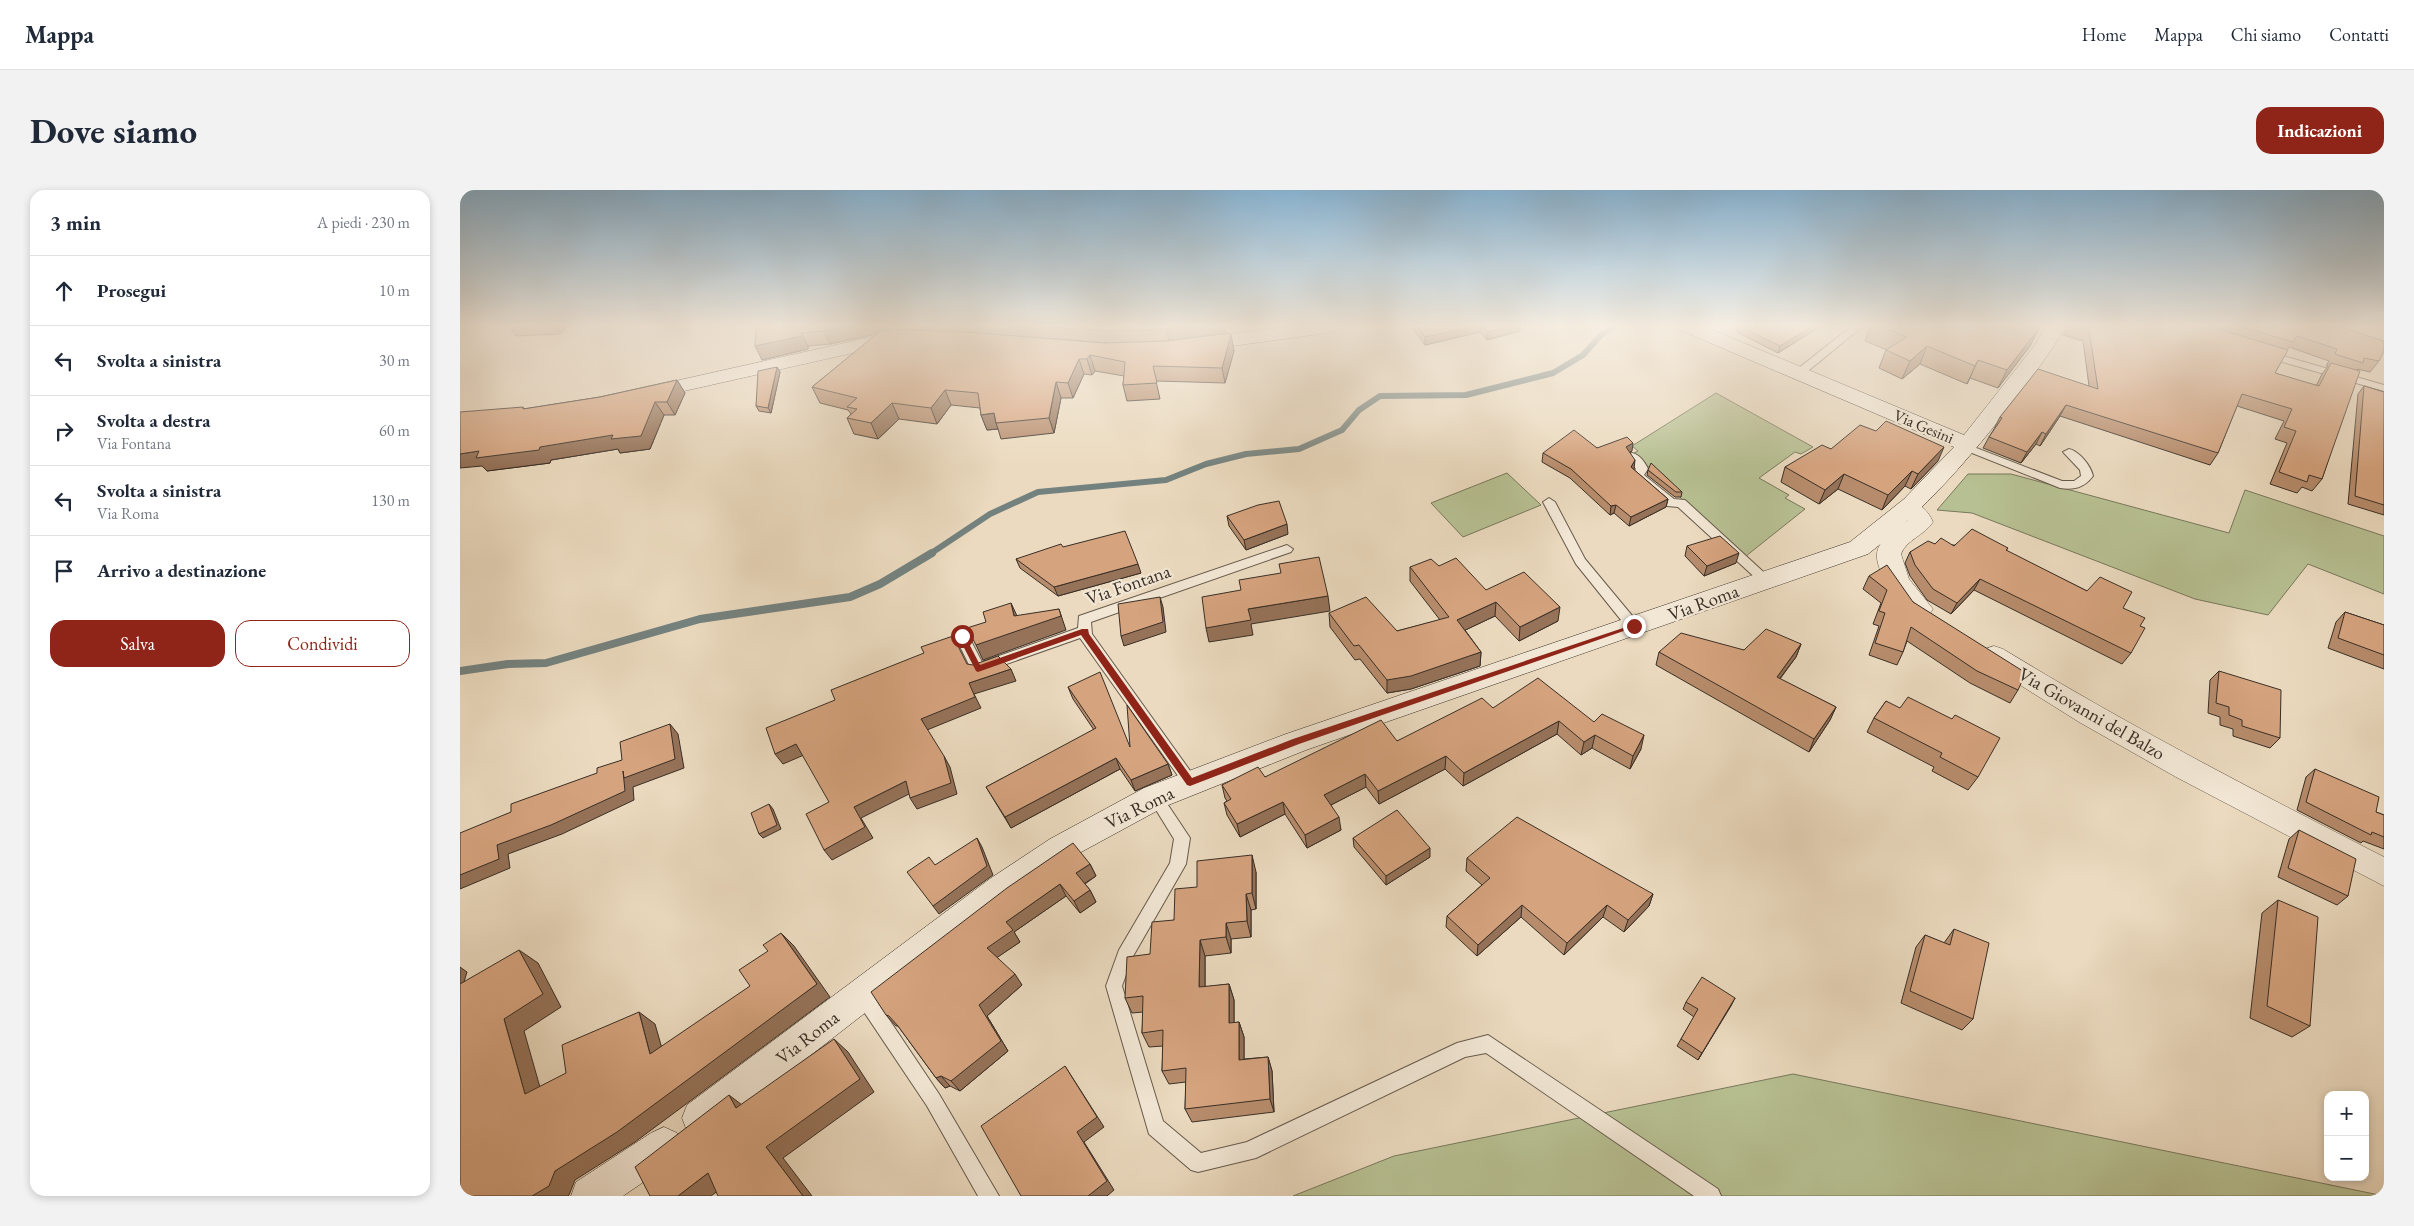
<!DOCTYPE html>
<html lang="it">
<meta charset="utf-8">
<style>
body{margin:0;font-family:"EB Garamond",serif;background:#f2f2f3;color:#1f2937}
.controls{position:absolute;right:15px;bottom:15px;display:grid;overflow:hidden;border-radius:10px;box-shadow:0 2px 8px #0003}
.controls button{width:45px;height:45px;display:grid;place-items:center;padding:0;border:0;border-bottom:1px solid #e0e1e3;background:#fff;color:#1f2937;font:25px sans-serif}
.stop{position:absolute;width:15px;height:15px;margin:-11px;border:4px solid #8f2418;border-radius:50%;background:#fff}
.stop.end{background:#8f2418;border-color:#fff;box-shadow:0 1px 5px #0008}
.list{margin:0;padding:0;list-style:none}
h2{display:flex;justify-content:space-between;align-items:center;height:65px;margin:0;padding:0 20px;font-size:21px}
h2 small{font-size:16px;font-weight:400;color:#747a83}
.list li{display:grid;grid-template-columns:32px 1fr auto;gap:15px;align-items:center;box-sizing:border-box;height:70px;padding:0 20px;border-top:1px solid #e0e1e3}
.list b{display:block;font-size:19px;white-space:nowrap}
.list p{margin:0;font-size:16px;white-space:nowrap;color:#747a83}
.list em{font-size:16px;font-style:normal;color:#747a83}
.actions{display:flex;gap:10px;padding:15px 20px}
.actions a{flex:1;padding:11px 0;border:1px solid #8f2418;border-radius:15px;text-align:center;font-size:18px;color:#8f2418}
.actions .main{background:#8f2418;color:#fff}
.icon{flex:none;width:28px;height:28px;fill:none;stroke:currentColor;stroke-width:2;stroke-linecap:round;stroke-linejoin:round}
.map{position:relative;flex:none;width:1924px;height:1006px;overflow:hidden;border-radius:15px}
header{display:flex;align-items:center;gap:30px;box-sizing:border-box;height:70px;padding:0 25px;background:#fff;border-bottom:1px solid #e0e1e3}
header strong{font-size:24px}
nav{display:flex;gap:28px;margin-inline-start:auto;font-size:18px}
.intro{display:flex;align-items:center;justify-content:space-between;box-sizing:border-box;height:120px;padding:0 30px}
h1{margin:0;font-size:35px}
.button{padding:12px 22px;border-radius:15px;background:#8f2418;color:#fff;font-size:18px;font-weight:700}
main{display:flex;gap:30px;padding:0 30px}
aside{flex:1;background:#fff;border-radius:15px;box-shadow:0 2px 8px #0003}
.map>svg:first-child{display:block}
.green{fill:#b7c092;stroke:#78785c}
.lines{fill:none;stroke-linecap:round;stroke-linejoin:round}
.stream-far1{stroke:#74827f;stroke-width:6}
.stream{stroke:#74827f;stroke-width:8}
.lane-casing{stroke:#665a4c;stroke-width:2}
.street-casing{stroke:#665a4c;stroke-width:1}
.secondary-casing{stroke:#392f26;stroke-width:1}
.lane{fill:#f2e7d5;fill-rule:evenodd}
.street{fill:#f2e7d5;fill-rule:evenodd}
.secondary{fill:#f2e7d5;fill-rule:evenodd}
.wall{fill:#b78c6c;stroke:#392f26;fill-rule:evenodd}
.shaded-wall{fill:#957258;stroke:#392f26}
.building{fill:#d5a37e;stroke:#392f26}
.route{fill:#8f2418}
.labels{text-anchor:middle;stroke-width:4.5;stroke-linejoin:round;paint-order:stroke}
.far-street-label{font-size:16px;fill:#392f26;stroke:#f2e7d5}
.street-label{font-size:19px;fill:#392f26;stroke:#f2e7d5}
</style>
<header>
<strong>Mappa</strong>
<nav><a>Home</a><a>Mappa</a><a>Chi siamo</a><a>Contatti</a></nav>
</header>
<div class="intro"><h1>Dove siamo</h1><a class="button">Indicazioni</a></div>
<main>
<aside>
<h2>3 min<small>A piedi · 230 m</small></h2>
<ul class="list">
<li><svg class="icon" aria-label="ahead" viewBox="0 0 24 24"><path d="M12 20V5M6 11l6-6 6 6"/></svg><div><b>Prosegui</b></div><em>10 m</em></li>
<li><svg class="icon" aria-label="left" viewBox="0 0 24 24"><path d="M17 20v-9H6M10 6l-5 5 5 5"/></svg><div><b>Svolta a sinistra</b></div><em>30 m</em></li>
<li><svg class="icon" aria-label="right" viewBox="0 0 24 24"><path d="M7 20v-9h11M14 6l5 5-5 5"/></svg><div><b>Svolta a destra</b><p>Via Fontana</p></div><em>60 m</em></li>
<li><svg class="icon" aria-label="left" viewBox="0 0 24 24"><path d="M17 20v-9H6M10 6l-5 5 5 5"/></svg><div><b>Svolta a sinistra</b><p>Via Roma</p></div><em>130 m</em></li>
<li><svg class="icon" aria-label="arrive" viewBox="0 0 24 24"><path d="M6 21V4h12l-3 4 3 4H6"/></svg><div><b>Arrivo a destinazione</b></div></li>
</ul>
<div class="actions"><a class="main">Salva</a><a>Condividi</a></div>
</aside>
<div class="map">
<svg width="1924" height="1006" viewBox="0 0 1924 1006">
<rect width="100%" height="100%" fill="#ebdabf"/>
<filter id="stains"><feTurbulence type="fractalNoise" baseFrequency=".004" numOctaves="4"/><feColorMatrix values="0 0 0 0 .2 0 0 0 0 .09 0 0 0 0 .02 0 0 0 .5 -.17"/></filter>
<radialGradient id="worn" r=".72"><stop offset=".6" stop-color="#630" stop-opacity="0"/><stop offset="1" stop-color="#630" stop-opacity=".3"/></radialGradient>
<path class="green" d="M1256,203L1353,257L1341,264L1335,262L1299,288L1329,305L1325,308L1345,319L1286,366L1277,362L1174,263L1178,261L1172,256Z
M1047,283L1081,315L1003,347L971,313Z
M1508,284H1551L1769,343L1785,300L1924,346V404L1848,374L1808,425L1735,409L1512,323L1477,320Z
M1333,884L1924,1006H833L934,966Z"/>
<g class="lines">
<path class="stream-far1" d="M470,364L530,324L578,302L706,290L746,274L786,264L839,259L882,240L899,220L920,206L1006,205L1093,183L1123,165L1141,145L1154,136"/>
<path class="stream" d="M0,481L48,474L86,473L240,429L390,407L420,394L472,363"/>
<g class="lane-casing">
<path id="lane" d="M1392,136H1403L1343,185H1335V181Z
M1806,161L1924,195V201L1802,166L1801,164Z
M1506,254L1602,291H1614L1621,286L1620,280L1603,262L1609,259C1619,261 1631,276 1633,286C1624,298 1614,300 1600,298L1502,259V255Z
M1172,263C1179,264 1185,272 1188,279L1184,285L1214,309L1225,310L1309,387L1311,390L1309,393H1301L1218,317L1207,316L1173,288L1171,285L1176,279L1166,266Z
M1089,308L1095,312L1125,369L1179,434L1181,437L1179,440H1169L1116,374L1083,312Z
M827,355L833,359L831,362L631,432L632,444L736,589L738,593L736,597L731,599L726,597L620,448L518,484L513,483L495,446L502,441L507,443L522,472L618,438L619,426Z
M695,601L700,603L730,648L726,674L672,768L662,796L703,931L741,963L787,952L997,853L1028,845L1258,999L1261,1006H1234L1026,863L1005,867L796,968L738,982L731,980L689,944L646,796L659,760L710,673L714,649L688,607L690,603Z
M402,796L408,798L479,904L539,1006H518L467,916L396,810L393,804L396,798Z"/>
</g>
<g class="street-casing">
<path id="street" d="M1448,310C1460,314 1468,320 1473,332C1465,345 1446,350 1441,364L1449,389L1473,419L1469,425C1462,427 1457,429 1450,425C1438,417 1415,379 1417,364C1418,349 1437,339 1448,330L1436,318L1440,313Z
M1534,456L1543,459C1667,535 1795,601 1924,667V696L1716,587L1619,532L1525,473L1521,466L1525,459Z"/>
</g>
<g class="secondary-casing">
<path id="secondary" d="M832,136H884L881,140L874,142L736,161L729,159L726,155L729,151L736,149Z
M1217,136H1243L1504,245L1575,155L1586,136H1606C1591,163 1572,186 1554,211C1510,268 1465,320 1408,364L846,560L706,616L612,667L553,708L253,941L240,946L227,941L222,928L227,915L531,688L590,649L684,598L826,544L1390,352L1444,309L1494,257L1220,140Z
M439,141L446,143L449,147L446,151L184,210L177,208L173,204L177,200L184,198Z
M204,937L217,943L223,956L217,969L163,1006H111L116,992L191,943Z"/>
</g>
<use href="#lane" class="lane"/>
<use href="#street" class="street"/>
<use href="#secondary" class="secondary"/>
</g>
<path class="wall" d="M52,136H107L100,144L56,146L50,138Z
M296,136H432L434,140L474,141L454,140L453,136H765L766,143L771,145L774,161L765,193L696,191L700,209L667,211L663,195L664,186L635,181L632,185L624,184L613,208H601L594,243L541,249L538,239L527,240L521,225L520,218L491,215L477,234L439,229L418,249L394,244L387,228L391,224L388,220L360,213L352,197L417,144L370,154L348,156V159L302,170ZM594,149L649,153H645Z
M951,136H1060V141L1027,150L1020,142L965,155Z
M1279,136H1361L1318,163L1277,142Z
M1410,136H1573L1579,138L1570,156L1538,198L1510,188L1507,194L1460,174L1442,189L1419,178L1426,160H1427L1405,151Z
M1608,136H1881V137L1919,171L1910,182L1897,179V180L1862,289L1852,301L1842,297L1837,303L1810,294L1827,253L1815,249L1824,231L1777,216L1758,263L1750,275L1600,226L1580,256L1576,254L1561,273L1523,258L1529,247L1534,239L1540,227L1629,196L1623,151L1603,145ZM1829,157L1869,171L1866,176H1868L1862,184L1856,196L1815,183Z
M317,177L320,182L311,223L299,221L296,216Z
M217,190L225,203L215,225H204L190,259L160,263L158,259L91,270L90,273L27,281L22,276L63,217L64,219L140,207Z
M1904,196L1924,202V325L1888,314L1898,204Z
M1137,258L1172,261L1170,262L1173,279L1208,309L1206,317L1169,336L1154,323L1150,325L1110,288L1082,272L1083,263Z
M1371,259L1478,271L1451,299L1445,296L1422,320L1378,299L1359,314L1321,292L1325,277Z
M1188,280L1222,302L1221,307H1215L1187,285Z
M767,326L828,344L786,360L769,336Z
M1475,354L1548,358L1546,361L1627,401L1663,418L1680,436L1671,463L1662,474L1514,400L1491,424L1467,410L1450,386L1445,373L1450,362Z
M1227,356L1276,373L1244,386L1225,366Z
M556,369L681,383L598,406L560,378Z
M979,376L1026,400L1098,431L1059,451L1035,426L1005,440L1021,462L1020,476L951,499L927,503L900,469L895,470L870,437L869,423L937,441L980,430L950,391V377Z
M1409,386L1453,412L1558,500L1550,513L1510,493L1447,451L1443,462L1437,475L1409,465L1419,436L1413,434L1421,413L1403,399Z
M1885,422L1924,435V479L1868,458L1876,432Z
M1341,454L1336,467L1320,489L1376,517L1370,530L1349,562L1196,475L1199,462L1284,460Z
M1759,481L1820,548L1810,558L1773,546V539L1760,535V527L1748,523L1750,490Z
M608,497L670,557L708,574L712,585L675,601L660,579L551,638L526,597L634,540L613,509Z
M1426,511L1518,587L1508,600L1472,581L1474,577L1407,542L1414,528Z
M1033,518L1134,532L1181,559L1170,579L1132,558L1121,565L1097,544L1003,596L985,579L919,614L906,597L871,615L881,640L847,658L825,624L780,647L767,625L764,613L767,611L765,608L762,595L805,587L937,551Z
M1855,579L1916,622L1924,625V659L1903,651L1901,653L1837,620L1846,587Z
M1839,640L1888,706L1877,715L1818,687L1829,649Z
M893,648L970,667L926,695L894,657Z
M1007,668L1193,704L1189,716L1164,742L1143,727L1104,765L1061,727L1017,766L986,737L987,726L1022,695L1006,681Z
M630,674L636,686L625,694L630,700L636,712L620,723L606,706L554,742L560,752L537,767L562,795L527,826L548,861L500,901L490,896L485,898L476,888L438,836H436L426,825Z
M796,682V719L791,720V747L771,749V763L745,766V797L769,794L774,810V833L779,832L784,847V869L808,867L812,881L814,922L732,932L725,919L726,892L709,894L702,881L703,856L689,857L682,843L683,822L672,823L665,808L690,764L737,697Z
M1818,710L1850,836L1832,847L1790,828L1802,723Z
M1494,739L1513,829L1502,840L1441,813L1456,757L1465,745L1484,753Z
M1275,808L1238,870L1217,856L1221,849L1234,827L1223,819L1226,812Z"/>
<path class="shaded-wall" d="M95,136H107L100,144Z
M388,136H432L434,140L370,154L364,141Z
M727,136H765L766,143L709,151L706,139Z
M1012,136H1021L1020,142L965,155V147Z
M1048,136H1060V141L1027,150L1028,142Z
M1353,136H1361L1318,163L1320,156Z
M1579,138L1570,156L1538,198L1547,180Z
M341,143L348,156V159L302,170L295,156Z
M771,145L774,161L765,193L762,178Z
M1467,156L1460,174L1442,189L1450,171Z
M630,165L635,181L632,185L627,169Z
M619,169L624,184L613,208L608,193Z
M1518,170L1510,188L1507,194L1515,176Z
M317,177L320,182L311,223L308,218Z
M217,190L225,203L215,225L207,212Z
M596,192L601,208L594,243L589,228Z
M485,200L491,215L477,234L471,218Z
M195,212L204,225L190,259L160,263L158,259L91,270L90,273L27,281L22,276L0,278V264L19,261L80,257Z
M432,213L439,229L418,249L411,233Z
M1606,215L1600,226L1580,256L1586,244Z
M534,223L536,233L538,239L527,240L521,225Z
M1582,242L1576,254L1561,273L1567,262Z
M1173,253L1172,261L1164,266L1166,257Z
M1484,257L1478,271L1451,299L1458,284Z
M1175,270L1174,279L1169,286L1171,277Z
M1452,281L1445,296L1422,320L1428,305Z
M1384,284L1378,299L1359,314L1365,300Z
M1208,309L1206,317L1169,336L1171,327Z
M1156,315L1154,323L1150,325L1151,316Z
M827,334L828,344L786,360L784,350Z
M1279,363L1276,373L1244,386L1247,376Z
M678,374L681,383L598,406L594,397Z
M1520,389L1514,400L1491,424L1497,413Z
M868,406L870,421L791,434L793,445L749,452L746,438L788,419Z
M700,407L703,417L706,442L664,456L661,446Z
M1036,412L1035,426L997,444V430Z
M551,413L558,428L599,419L606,440L523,470L516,455L554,426Z
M1100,417L1098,431L1059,451L1060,437Z
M1341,454L1336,467L1311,500L1317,487Z
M1021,462L1020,476L951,499L927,503V490Z
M551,479L556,491L514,504L521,518L467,540L461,529L509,493Z
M1376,517L1370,530L1349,562L1354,549Z
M1099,531L1097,544L1003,596L1004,583Z
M210,534L218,544L224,578L173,597L174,610L102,644L48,664L50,678L0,699V685L37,655L163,581Z
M1135,545L1132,558L1121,565L1124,552Z
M1184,545L1181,559L1170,579L1173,566Z
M336,554L344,565L323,574L315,564Z
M484,566L490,577L497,604L457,619L450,608Z
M986,566L985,579L919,614L918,601Z
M656,568L660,579L551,638L545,627Z
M708,574L712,585L675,601L671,590Z
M905,584L906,597L865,618L864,605Z
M446,591L453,602L401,628L413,648L372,670L364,660L394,617Z
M823,612L825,624L780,647L777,634Z
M309,614L313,619L321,639L303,648L299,644Z
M879,627L881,640L847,658L845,645Z
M517,648L522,657L533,685L479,724L473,716Z
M970,658V667L926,695V686Z
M792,665L796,682V719L792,703Z
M630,674L636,686L622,695L616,683Z
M600,694L606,706L554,742L560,752L535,769L527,758L546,732Z
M630,700L636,712L620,723L614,711Z
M786,704L791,720V747L787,731Z
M1193,704L1189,716L1164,742L1168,730Z
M1062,715L1061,727L1017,766L1018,755Z
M1147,715L1143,727L1104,765L1107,753Z
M766,733L771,749V763L766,747Z
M321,743L334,756L370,807L175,952L115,990L109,1005L108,1006H72L95,981L357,794Z
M740,750L745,766V812L739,797Z
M59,760L78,773L101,817L64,841L85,915L65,904L44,829Z
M0,777L7,782L0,805Z
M555,784L562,795L527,826L548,861L500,901L491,891L519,815Z
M769,794L774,810V848L769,833Z
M1275,808L1271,816L1238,870L1242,863Z
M179,822L195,834L207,876L190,864Z
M779,832L784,847V884L779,870Z
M374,849L388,862L414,902L323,968L352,1006H343L306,957Z
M808,867L812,881L814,922L810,909Z
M605,876L644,937L624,952L654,1000L647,1006H628Z
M481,886L490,896L485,898L476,888Z
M269,905L286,918H276Z
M248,983L267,994L251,1006H218Z"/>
<path class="building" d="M52,136H95L50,138Z
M296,136H388L364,141L341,143L342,146L295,156Z
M574,136H727L706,139L646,141Z
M957,136H1012L965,147Z
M1023,136H1048L1028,142Z
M1279,136H1353L1320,156Z
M1419,136H1573L1579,138L1547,180L1518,170L1515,176L1467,156L1450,171L1426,160L1447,147Z
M1616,136H1749L1828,160L1815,183L1859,196L1871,173L1900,181L1862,289L1849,285L1847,292L1819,282L1836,241L1824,237L1832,219L1782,204L1758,263L1606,215L1586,244L1582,242L1567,262L1529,247L1542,228L1540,227L1578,179L1638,199L1629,140Z
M1778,136H1881V137L1924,151V161L1919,171L1904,168L1903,173L1875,164L1877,159L1837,146L1833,152Z
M432,139L506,142L645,153L706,151L770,143L771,145L762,178L693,176L697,193L663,195L665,172L630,165L627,169H619L608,193L596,192L589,228L536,233L534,223L521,225L518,203L485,200L471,218L432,213L411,233L387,228L397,219L387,217L397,208L352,197L419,142Z
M317,177L308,218L296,216L298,181Z
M217,190L207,212H195L181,246L151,249L153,245L80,257L79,260L16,268L19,261L0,264V222L63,217V219L140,207Z
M1904,196L1924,202V315L1895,306Z
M1426,231L1484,257L1458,284L1452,281L1428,305L1384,284L1365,300L1325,277L1362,255L1371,259L1400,235L1416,241Z
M1114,240L1137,258L1167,247L1173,253L1166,257L1175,270L1171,277L1208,309L1171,327L1156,315L1151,316L1111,279L1083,263Z
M1191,273L1222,302H1216L1188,280Z
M819,311L827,334L784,350L767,326L798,315Z
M1512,339L1548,358L1546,360L1627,401L1640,387L1672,402L1663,418L1685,428L1680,436L1685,438L1671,463L1520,389L1497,413L1473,399L1455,375L1450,362L1468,351L1475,354L1481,348L1494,356Z
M665,341L678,374L594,397L556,369L601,354L603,357Z
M1260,346L1279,363L1247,376L1227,356Z
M859,367L868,406L788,419L791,430L746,438L742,407L781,400L779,390L821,383L819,374Z
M996,368L1026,400L1064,382L1100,417L1060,437L1036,412L997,430L1021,462L951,486L927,490L899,455L894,456L869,423L906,407L937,441L989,427L950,377L971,369L979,376Z
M1427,375L1453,412L1566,483L1558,500L1517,481L1451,437L1443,462L1415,453L1425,423L1419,421L1427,400L1409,386Z
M700,407L703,432L661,446L658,414Z
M551,413L554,426L599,419L601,426L516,455L507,438L526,432L523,422Z
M1885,422L1924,435V465L1878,448Z
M1306,439L1341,454L1317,487L1376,517L1354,549L1199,462L1221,443L1284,460Z
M493,446L507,474L513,475L538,466L551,479L509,493L515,507L461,529L484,566L491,593L450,608L446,591L394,617L405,637L364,660L346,624L369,612L336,554L315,564L306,538L375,510L371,500L464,463L461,457Z
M1759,481L1821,500L1820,548L1782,536V530L1769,525V517L1756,513Z
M640,482L670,557L667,515L708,574L671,590L656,568L545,627L526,597L636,538L608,497Z
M1078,488L1134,532L1142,524L1184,545L1173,566L1135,545L1124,552L1099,531L1004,583L986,566L918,601L905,584L864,605L879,627L845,645L823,612L777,634L764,613L771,609L762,595L798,577L805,587L921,530L937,551L1022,508L1033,518Z
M1448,507L1492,529L1495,525L1540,548L1518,587L1480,567L1482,563L1414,528L1426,511L1440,518Z
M210,534L215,569L164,588L163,581L165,601L91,635L37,655L39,669L0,685V643L51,622V614L137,583V578L162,570L160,552Z
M1855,579L1919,607L1916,622L1924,625V647L1912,642L1911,645L1846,612Z
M309,614L317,635L299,644L291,623Z
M937,620L970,658L926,686L893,648Z
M1057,627L1193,704L1168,730L1147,715L1107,753L1062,715L1018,755L987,726L1030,688L1007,668Z
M1839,640L1896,669L1888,706L1828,678Z
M517,648L527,676L473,716L447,682L469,667L475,675Z
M613,653L630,674L616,683L630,700L614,711L600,694L546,732L553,740L527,758L555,784L519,815L541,851L491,891L481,886L476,888L438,836L429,826L426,825L411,802L547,698Z
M792,665V703L786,704L787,731L766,733V747L740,750L739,797L769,794V833L779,832V870L808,867L810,909L725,919L726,878L702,881L703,840L682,843L683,806L665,808L667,767L690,764L692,732L714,730L715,699L737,697V671Z
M1818,710L1858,727L1850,836L1807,816Z
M1494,739L1529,753L1513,829L1450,801L1465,745L1490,755Z
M321,743L357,794L157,942L95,981L89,996L72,1006H0V794L59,760L83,804L44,829L65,904L106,883L102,855L179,822L190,864L290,796L279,780L308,761L303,755Z
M1242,787L1275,808L1242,863L1221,849L1238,819L1226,812Z
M374,849L400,889L306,957L343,1006H258L248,983L218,1006H190L175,977L269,905L276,918Z
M605,876L637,927L617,942L647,991L628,1006H561L521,936Z"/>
<linearGradient id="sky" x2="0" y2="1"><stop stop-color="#89b6d6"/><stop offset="0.49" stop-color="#f6eee2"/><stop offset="1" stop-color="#f6eee2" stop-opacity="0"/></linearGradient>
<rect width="1924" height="277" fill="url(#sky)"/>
<path class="route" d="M1172,435L1178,436L839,554L730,596L727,595L621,445L518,482L516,481L498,446L504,444L520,475L622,439H628L629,444L732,588L833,549Z"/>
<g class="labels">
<g class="far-street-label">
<text transform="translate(1464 236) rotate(23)" y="6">Via Gesini</text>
</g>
<g class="street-label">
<text transform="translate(668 394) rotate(-19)" y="7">Via Fontana</text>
<text transform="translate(1243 412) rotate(-20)" y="7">Via Roma</text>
<text transform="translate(1632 523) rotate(30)" y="7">Via Giovanni del Balzo</text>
<text transform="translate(679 617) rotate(-26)" y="7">Via Roma</text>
<text transform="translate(347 847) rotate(-38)" y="7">Via Roma</text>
</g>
</g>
<rect width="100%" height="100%" filter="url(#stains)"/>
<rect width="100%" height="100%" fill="url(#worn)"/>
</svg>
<div class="controls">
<button>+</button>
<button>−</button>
</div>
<div class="stop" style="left:502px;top:446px"></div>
<div class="stop end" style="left:1174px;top:436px"></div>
</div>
</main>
